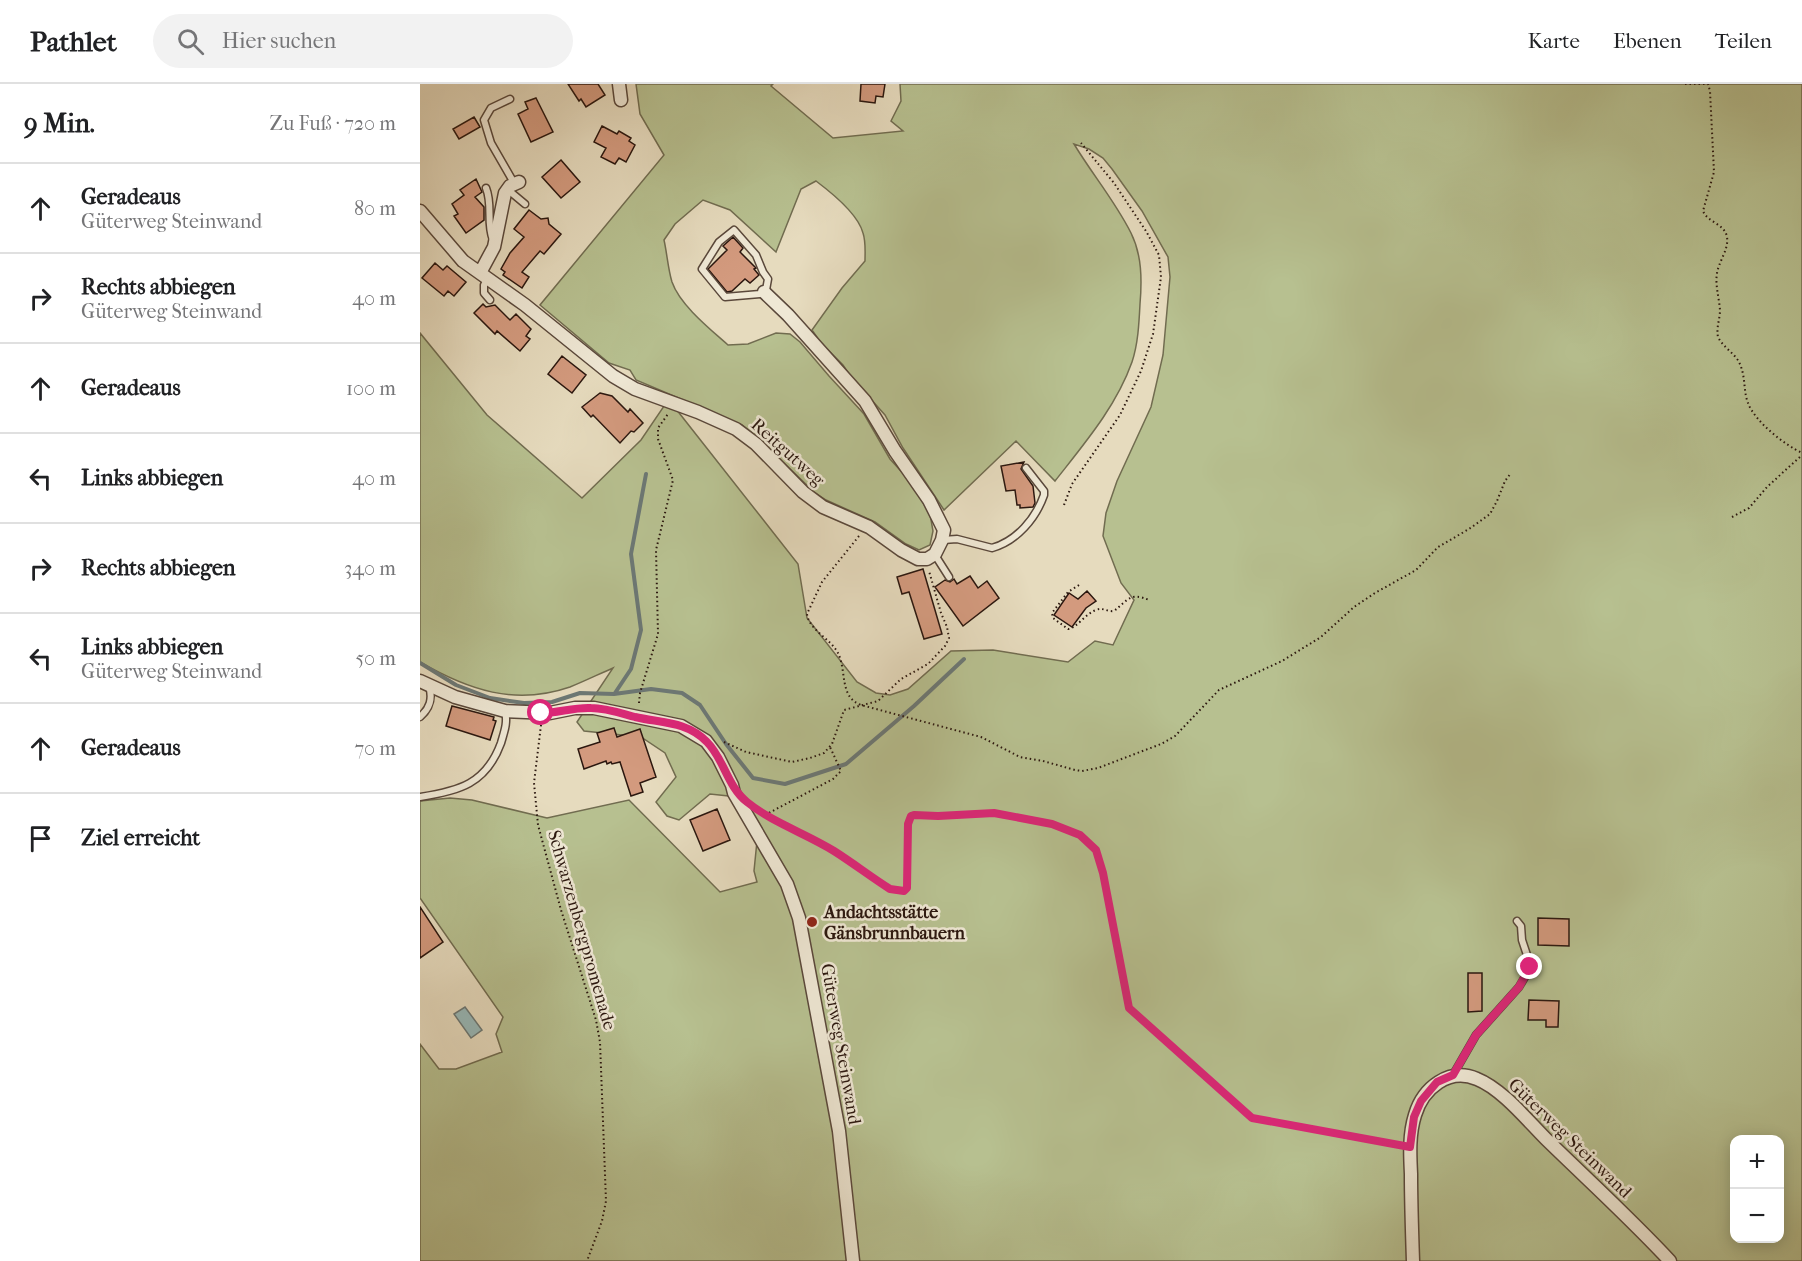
<!DOCTYPE html>
<html lang="de">
<meta charset="utf-8">
<style>
body{margin:0;font-family:"IM FELL French Canon",serif;background:#f2f2f2;color:#202124}
.controls{position:absolute;right:18px;bottom:18px;display:grid;overflow:hidden;border-radius:12px;box-shadow:0 3px 15px #0003}
.controls button{width:54px;height:54px;display:grid;place-items:center;padding:0;border:0;border-bottom:2px solid #e0e0e0;background:#fff;color:#202124;font:30px sans-serif}
.stop{position:absolute;width:18px;height:18px;margin:-14px;border:4px solid #db2777;border-radius:50%;background:#fff}
.stop.end{background:#db2777;border-color:#fff;box-shadow:0 2px 6px #0008}
.list{margin:0;padding:0;list-style:none}
h2{display:flex;justify-content:space-between;align-items:center;height:78px;margin:0;padding:0 24px;font-size:26px}
h2 small{font-size:20px;font-weight:400;color:#757577}
.list li{display:grid;grid-template-columns:39px 1fr auto;gap:18px;align-items:center;box-sizing:border-box;height:90px;padding:0 24px;border-top:2px solid #e0e0e0}
.list b{display:block;font-size:22px;white-space:nowrap}
.list p{margin:0;font-size:20px;white-space:nowrap;color:#757577}
.list em{font-size:20px;font-style:normal;color:#757577}
.icon{flex:none;width:33px;height:33px;fill:none;stroke:currentColor;stroke-width:2;stroke-linecap:round;stroke-linejoin:round}
.map{position:relative;flex:none;width:1382px;height:1177px;overflow:hidden}
header{display:flex;align-items:center;gap:36px;box-sizing:border-box;height:84px;padding:0 30px;background:#fff;border-bottom:2px solid #e0e0e0}
header strong{font-size:28px}
nav{display:flex;gap:33px;margin-inline-start:auto;font-size:21px}
.search{width:420px;height:54px;background:#f2f2f2;display:flex;align-items:center;gap:15px;box-sizing:border-box;padding:0 21px;border-radius:33px;color:#757577;font-size:22px}
main{display:flex}
aside{flex:1;background:#fff}
.map>svg:first-child{display:block}
.green{fill:#b7c090;stroke:#716c50;stroke-width:1.5;fill-rule:evenodd}
.water{fill:#98b9b9;stroke:#6c7875;stroke-width:1.5}
.lines{fill:none;stroke-linecap:round;stroke-linejoin:round}
.stream{stroke:#6c7875;stroke-width:4}
.building{fill:#d39a7e;stroke:#2b170f;stroke-width:1.5}
.lane-casing{stroke:#5a483b;stroke-width:9}
.street-casing{stroke:#5a483b;stroke-width:15}
.path{stroke:#2b170f;stroke-width:2;stroke-dasharray:1.5 3;stroke-linecap:butt}
.lane{stroke:#efe8d5;stroke-width:6}
.street{stroke:#efe8d5;stroke-width:12}
.route{stroke:#db2777;stroke-width:8}
.poi-dot{fill:#8f2418;stroke:#efe8d5;stroke-width:2}
.labels{text-anchor:middle;stroke-width:5;stroke-linejoin:round;paint-order:stroke}
.street-label{font-size:18px;fill:#2b170f;stroke:#efe8d5}
.poi-label{font-size:18px;font-weight:bold;fill:#2b170f;stroke:#efe8d5;text-anchor:start}
</style>
<header>
<strong>Pathlet</strong>
<div class="search"><svg class="icon" aria-label="search" viewBox="0 0 24 24"><circle cx="10" cy="10" r="6"/><path d="M15 15l6 6"/></svg>Hier suchen</div>
<nav><a>Karte</a><a>Ebenen</a><a>Teilen</a></nav>
</header>
<main>
<aside>
<h2>9 Min.<small>Zu Fuß · 720 m</small></h2>
<ul class="list">
<li><svg class="icon" aria-label="ahead" viewBox="0 0 24 24"><path d="M12 20V5M6 11l6-6 6 6"/></svg><div><b>Geradeaus</b><p>Güterweg Steinwand</p></div><em>80 m</em></li>
<li><svg class="icon" aria-label="right" viewBox="0 0 24 24"><path d="M7 20v-9h11M14 6l5 5-5 5"/></svg><div><b>Rechts abbiegen</b><p>Güterweg Steinwand</p></div><em>40 m</em></li>
<li><svg class="icon" aria-label="ahead" viewBox="0 0 24 24"><path d="M12 20V5M6 11l6-6 6 6"/></svg><div><b>Geradeaus</b></div><em>100 m</em></li>
<li><svg class="icon" aria-label="left" viewBox="0 0 24 24"><path d="M17 20v-9H6M10 6l-5 5 5 5"/></svg><div><b>Links abbiegen</b></div><em>40 m</em></li>
<li><svg class="icon" aria-label="right" viewBox="0 0 24 24"><path d="M7 20v-9h11M14 6l5 5-5 5"/></svg><div><b>Rechts abbiegen</b></div><em>340 m</em></li>
<li><svg class="icon" aria-label="left" viewBox="0 0 24 24"><path d="M17 20v-9H6M10 6l-5 5 5 5"/></svg><div><b>Links abbiegen</b><p>Güterweg Steinwand</p></div><em>50 m</em></li>
<li><svg class="icon" aria-label="ahead" viewBox="0 0 24 24"><path d="M12 20V5M6 11l6-6 6 6"/></svg><div><b>Geradeaus</b></div><em>70 m</em></li>
<li><svg class="icon" aria-label="arrive" viewBox="0 0 24 24"><path d="M6 21V4h12l-3 4 3 4H6"/></svg><div><b>Ziel erreicht</b></div></li>
</ul>
</aside>
<div class="map">
<svg width="1382" height="1177" viewBox="0 0 1382 1177">
<rect width="100%" height="100%" fill="#e6dbbe"/>
<filter id="stains"><feTurbulence type="fractalNoise" baseFrequency=".00333" numOctaves="4"/><feColorMatrix values="0 0 0 0 .2 0 0 0 0 .09 0 0 0 0 .02 0 0 0 .5 -.17"/></filter>
<radialGradient id="worn" r=".72"><stop offset=".6" stop-color="#630" stop-opacity="0"/><stop offset="1" stop-color="#630" stop-opacity=".3"/></radialGradient>
<path class="green" d="M216,0H353L351,2L413,54L483,47L471,37L481,17L480,0H1382V1177H0V960L19,985H36L82,968L76,950L83,933L0,814V717L30,714L52,716L127,734L209,716L300,808L337,798L334,787L338,747L318,713L290,710L259,736L247,732L236,718L256,693L245,669L221,653L164,647L157,638L193,584C179,590 165,597 150,603C95,622 48,606 0,578V249L67,331L162,414L221,356L244,322L256,325L378,480L387,534L437,598L456,609L470,611L488,605L531,567L573,566L648,578L675,557L693,561L714,516L701,499L683,452L686,429L697,397L731,323L743,271L750,193L748,173L722,127L692,85L683,74L669,65L654,60C672,90 695,117 711,149C722,171 722,196 720,220C719,240 718,260 712,278C696,323 664,360 635,397L596,357L524,426L483,364L465,331L431,293L423,281L401,259L392,246L422,204L445,177C445,168 446,158 443,149C438,130 412,109 396,97L381,105L356,168L310,126L283,116L255,140L244,156C247,169 248,185 252,198C260,221 290,245 308,261L328,260L356,249L370,250L380,258L409,292L444,330L470,375L489,396L510,430L513,447L510,461L499,466L486,460L455,438L406,416L394,408L338,354L322,341L216,296L210,286L189,279L120,221L244,71L220,30ZM1314,1056H1360V1154H1314Z"/>
<path class="water" d="M45,923L62,946L51,954L34,930Z"/>
<g class="lines">
<path class="stream" d="M0,579L36,601L70,614L104,619L132,618L160,609L194,610L231,605L262,609L280,621L306,660L333,694L365,700L426,680L494,622L544,575
M195,609L211,585L221,546L211,470L226,390"/>
</g>
<path class="building" d="M148,0H178L185,11L166,23L161,15L159,17Z
M441,0H465L463,13L456,12L455,19L440,17Z
M116,14L133,48L111,58L98,30L108,25L105,18Z
M54,33L60,43L39,55L33,45Z
M182,42L197,50L199,47L211,54L209,57L215,61L206,78L199,74L195,80L181,73L186,64L174,58Z
M141,76L160,98L141,114L122,93Z
M56,95L62,108L55,113L64,123V136L46,149L34,132L38,130L32,120L44,111L40,106Z
M109,126L121,135L128,134L129,140L141,150L124,170L120,167L102,188L109,193L102,204L83,191L85,188L81,185L90,169L104,153L94,145Z
M313,153L323,164L320,168L336,184L334,185L339,191L330,199L325,195L312,207L307,208L288,185L307,166L303,162Z
M15,179L23,186L27,182L46,198L34,212L28,207L24,212L2,194Z
M63,220L66,223L75,221L90,236L96,230L111,245L106,252L110,255L100,267L77,247L75,250L54,229Z
M142,272L166,291L152,309L128,290Z
M180,309L192,312L208,328L210,325L223,339L214,348L211,347L200,359L173,331L171,333L162,323Z
M604,378L601,385L613,402L615,419L613,423L600,424V421H597L595,406L586,407L581,382Z
M503,485L522,550L504,555L489,508L482,510L477,493Z
M550,492L558,504L567,497L579,514L543,542L515,503L525,496L530,498L534,495L537,500Z
M667,507L676,517L666,524L652,543L634,531L649,509L658,515Z
M32,622L74,633L73,636L76,637L70,656L26,642Z
M194,644L197,653L220,645L236,693L220,699L223,708L211,712L200,678L192,680L191,678L187,680L186,677L164,685L158,665L180,658L177,649Z
M297,725L310,756L283,767L270,736Z
M0,823L23,858L0,874Z
M1118,834L1149,835V862L1118,861Z
M1048,889H1062V927L1048,928Z
M1109,916L1139,917L1138,943H1126V936H1108Z"/>
<g class="lines">
<g class="lane-casing">
<path id="lane" d="M90,15L71,24L64,36L71,59L94,99
M66,104C73,121 66,139 73,156
M87,105L105,120
M314,146L336,171L343,188L348,195L346,206L340,210L305,213L282,185L299,158Z
M67,195L64,201V209L70,216
M523,456L537,455L572,464C597,457 616,434 624,411V407L606,384
M515,471L529,493
M0,633C10,624 13,615 9,602
M0,713C39,707 66,700 81,659C84,648 88,639 85,627
M1033,991L1056,951L1099,903L1109,886V877L1102,856L1101,842L1097,837"/>
</g>
<g class="street-casing">
<path id="street" d="M199,0L201,16
M0,127L43,177L105,221L193,292L215,305L278,328L316,345L336,360L383,408L403,423L449,443L481,466L498,475H507L515,470L522,456L524,446L509,416L475,367L445,317L368,231L344,208
M60,189L74,163L85,109L90,102L99,98
M0,597L35,613L85,627L130,629L155,624H174L261,642L286,657L298,673L312,701L314,709L367,800L379,834L419,1047L433,1177
M993,1177C992,1148 991,1119 991,1090C990,1070 989,1050 995,1031C1003,1004 1029,983 1057,995C1082,1005 1107,1036 1126,1055C1167,1095 1210,1134 1250,1177"/>
</g>
<path class="path" d="M1265,0H1288L1290,7L1294,88L1283,127C1287,138 1305,140 1307,153C1309,165 1299,177 1297,189C1295,201 1299,213 1300,226C1300,235 1296,244 1298,253C1303,263 1314,269 1319,278C1326,292 1323,306 1328,319C1335,338 1365,361 1382,369
M644,421L652,400L700,331L721,287L733,250L741,193L739,171L726,147L694,99L661,59
M1312,433L1329,424L1347,403L1382,371
M439,452L402,498L387,530C389,546 410,554 418,569C427,587 419,613 441,621L561,653L600,673L623,677L655,686L662,687L678,684L741,660L755,652L799,606L862,577L901,553L934,523L955,509L996,486L1018,463L1049,445L1070,430L1077,417L1085,397L1091,389
M659,501L648,508L632,529L633,534L648,545C657,544 665,530 676,526C683,523 687,528 694,527C708,516 710,508 729,516
M219,619L220,609L238,550L236,466L253,396L238,355V344L248,330
M121,641L114,699L118,741L141,826L176,936L180,958L186,1117L182,1137L167,1177
M304,658L326,668L372,678L390,674L404,669L412,660L424,626L458,617L481,595L508,580L525,562L529,554L527,543L521,529L509,487
M340,727L364,742L413,766L470,805L484,807L487,804L488,740L491,732L494,731L518,732L574,729L632,740L660,751L676,766L683,789L709,924L832,1034L977,1061
M345,731L413,695L421,687L410,663"/>
<use href="#lane" class="lane"/>
<use href="#street" class="street"/>
</g>
<g class="lines">
<path class="route" d="M121,629C138,629 154,623 171,624C186,624 200,629 215,633C240,639 267,637 287,658C304,675 307,702 327,718C353,739 385,749 414,767C433,779 451,793 470,805L484,807L487,804L488,740L491,732L494,731L518,732L574,729L632,740L660,751L676,766L683,789L709,924L832,1034L990,1063L994,1033L1001,1017L1017,998L1033,991L1056,951L1099,903L1110,883"/>
</g>
<circle class="poi-dot" cx="392" cy="838" r="6"/>
<g class="labels">
<g class="street-label">
<text transform="translate(368 368) rotate(42)" y="6">Reitgutweg</text>
<text transform="translate(162 846) rotate(74)" y="6">Schwarzenbergpromenade</text>
<text transform="translate(421 960) rotate(80)" y="6">Güterweg Steinwand</text>
<text transform="translate(1150 1054) rotate(44)" y="6">Güterweg Steinwand</text>
</g>
<g class="poi-label">
<text x="404" y="834">Andachtsstätte<tspan x="404" dy="21">Gänsbrunnbauern</tspan></text>
</g>
</g>
<rect width="100%" height="100%" filter="url(#stains)"/>
<rect width="100%" height="100%" fill="url(#worn)"/>
</svg>
<div class="controls">
<button>+</button>
<button>−</button>
</div>
<div class="stop" style="left:121px;top:629px"></div>
<div class="stop end" style="left:1110px;top:883px"></div>
</div>
</main>
